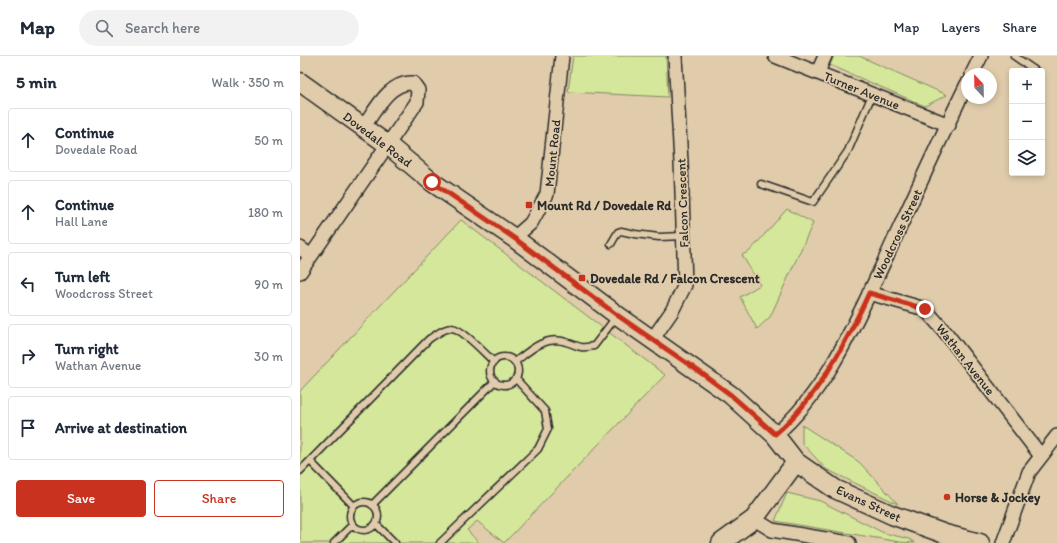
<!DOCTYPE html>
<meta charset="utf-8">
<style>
body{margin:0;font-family:Itim,sans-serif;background:#f2f2f3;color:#1f2937}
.controls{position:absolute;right:12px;top:12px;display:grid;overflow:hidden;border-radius:4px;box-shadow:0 2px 6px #0003}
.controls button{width:36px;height:36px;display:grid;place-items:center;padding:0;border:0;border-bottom:1px solid #e0e1e3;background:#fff;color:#1f2937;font:20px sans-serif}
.compass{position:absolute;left:661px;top:12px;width:36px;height:36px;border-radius:50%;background:#fff;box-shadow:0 2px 6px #0003;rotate:338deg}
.stop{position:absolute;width:12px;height:12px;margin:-9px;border:3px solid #c8321e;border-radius:50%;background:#fff}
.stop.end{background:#c8321e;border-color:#fff;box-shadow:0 1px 4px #0008}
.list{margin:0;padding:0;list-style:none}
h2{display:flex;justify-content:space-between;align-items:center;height:52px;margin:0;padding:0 16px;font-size:17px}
h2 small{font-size:13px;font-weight:400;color:#747a83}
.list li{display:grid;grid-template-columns:26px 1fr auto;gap:12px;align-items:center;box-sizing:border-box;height:64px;margin:0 8px 8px;padding:0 8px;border:1px solid #e0e1e3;border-radius:4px}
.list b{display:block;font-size:15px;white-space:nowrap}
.list p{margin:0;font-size:13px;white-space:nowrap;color:#747a83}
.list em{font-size:13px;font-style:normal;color:#747a83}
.actions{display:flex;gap:8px;padding:12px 16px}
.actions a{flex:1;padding:9px 0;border:1px solid #c8321e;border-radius:4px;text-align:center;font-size:14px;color:#c8321e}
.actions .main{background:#c8321e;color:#fff}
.icon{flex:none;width:22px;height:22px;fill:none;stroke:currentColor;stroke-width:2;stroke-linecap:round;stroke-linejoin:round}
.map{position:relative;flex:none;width:757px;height:487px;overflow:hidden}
header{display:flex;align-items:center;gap:24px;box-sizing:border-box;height:56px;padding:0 20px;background:#fff;border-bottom:1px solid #e0e1e3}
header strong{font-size:19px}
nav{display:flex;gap:22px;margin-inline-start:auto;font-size:14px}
.search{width:280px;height:36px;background:#f2f2f3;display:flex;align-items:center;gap:10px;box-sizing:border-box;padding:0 14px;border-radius:22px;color:#747a83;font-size:15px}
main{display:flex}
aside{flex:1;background:#fff}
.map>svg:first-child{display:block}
.green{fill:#d5e79b;stroke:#808963}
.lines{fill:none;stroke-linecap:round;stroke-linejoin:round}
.lane-casing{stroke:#2b2b2b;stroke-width:9}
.street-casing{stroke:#2b2b2b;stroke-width:16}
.secondary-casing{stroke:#2b2b2b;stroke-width:21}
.lane{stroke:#e0ccab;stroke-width:6}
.street{stroke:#e0ccab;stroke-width:13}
.secondary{stroke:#e0ccab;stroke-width:18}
.route{stroke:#c8321e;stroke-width:5}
.poi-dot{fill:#c8321e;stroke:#e0ccab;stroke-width:1.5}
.labels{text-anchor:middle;stroke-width:3.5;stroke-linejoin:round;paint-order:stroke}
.street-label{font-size:13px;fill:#2b2b2b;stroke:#e0ccab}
.poi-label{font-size:13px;font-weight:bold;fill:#2b2b2b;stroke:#e0ccab;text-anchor:start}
</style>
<header>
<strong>Map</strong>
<div class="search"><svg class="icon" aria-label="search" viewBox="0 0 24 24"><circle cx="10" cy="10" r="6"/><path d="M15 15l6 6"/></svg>Search here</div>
<nav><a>Map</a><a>Layers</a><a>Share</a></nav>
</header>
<main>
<aside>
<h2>5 min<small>Walk · 350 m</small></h2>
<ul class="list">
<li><svg class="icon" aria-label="ahead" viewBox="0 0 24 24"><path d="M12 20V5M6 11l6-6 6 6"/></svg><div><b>Continue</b><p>Dovedale Road</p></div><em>50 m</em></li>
<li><svg class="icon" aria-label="ahead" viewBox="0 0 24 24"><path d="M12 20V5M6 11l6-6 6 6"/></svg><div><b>Continue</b><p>Hall Lane</p></div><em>180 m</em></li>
<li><svg class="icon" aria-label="left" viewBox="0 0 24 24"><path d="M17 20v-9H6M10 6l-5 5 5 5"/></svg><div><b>Turn left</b><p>Woodcross Street</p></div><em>90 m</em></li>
<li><svg class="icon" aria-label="right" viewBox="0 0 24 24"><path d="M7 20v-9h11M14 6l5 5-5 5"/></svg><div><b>Turn right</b><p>Wathan Avenue</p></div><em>30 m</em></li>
<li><svg class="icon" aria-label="arrive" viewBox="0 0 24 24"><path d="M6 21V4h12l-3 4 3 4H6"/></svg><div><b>Arrive at destination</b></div></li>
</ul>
<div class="actions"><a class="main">Save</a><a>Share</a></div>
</aside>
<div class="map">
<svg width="757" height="487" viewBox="0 0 757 487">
<rect width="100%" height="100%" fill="#e0ccab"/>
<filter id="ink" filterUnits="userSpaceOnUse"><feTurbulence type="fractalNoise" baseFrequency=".025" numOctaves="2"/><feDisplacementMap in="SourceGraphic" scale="8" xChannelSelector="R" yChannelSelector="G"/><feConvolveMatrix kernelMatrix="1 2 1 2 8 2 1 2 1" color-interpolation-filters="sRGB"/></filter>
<g filter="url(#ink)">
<path class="green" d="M273,0H366L368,41L268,36Z
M534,0H559L647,39L625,50L530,9Z
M487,153L513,167L470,261L457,273L440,241L460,229L442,199L450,195Z
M161,164L365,319L204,487L177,465L167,474L179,487H0V335Z
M502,369L559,406L598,448L526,413L502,387Z
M487,437L520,445L584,477L609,483L615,487L600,486L475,465Z"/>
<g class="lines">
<g class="lane-casing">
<path id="lane" d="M714,0L736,15
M461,128L513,146L548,95L572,39
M311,188L318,176L321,175L335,178L359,181L383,180
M190 315a14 14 0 1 1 28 0a14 14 0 1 1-28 0Z
M215,306C230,294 246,279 266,286C280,290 278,293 294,290L316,261
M10,405L54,450
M0,415L129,283C136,279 143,272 152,272C163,273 185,298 194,306
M50 460a14 14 0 1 1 28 0a14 14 0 1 1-28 0Z
M72,449L195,325
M76,468L95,487
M34,487L53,468
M140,487L238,393L248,373L245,355L216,323"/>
</g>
<g class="street-casing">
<path id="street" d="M475,0L649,69
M518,16L525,0
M672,18L681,0
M214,182L231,167L247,138L262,0
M0,192L11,200
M0,216L117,46L118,34L113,27C89,25 75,55 63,72
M569,237L625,253L646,277L741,400
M352,284L372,255L385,229L381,106L375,0
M475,379C527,335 555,267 584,206C611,147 638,87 667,28
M454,463L472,474L549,487
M703,487L729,416L757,380"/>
</g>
<g class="secondary-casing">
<path id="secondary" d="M0,26L88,89L132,126L214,182L317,259L431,339L475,379L496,406L535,433L592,459L645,478L680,487
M421,487L454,463L496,406"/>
</g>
<use href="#lane" class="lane"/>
<use href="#street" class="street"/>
<use href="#secondary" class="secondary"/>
</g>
</g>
<g class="lines" filter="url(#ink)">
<path class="route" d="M132,126L214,182L317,259L404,319L431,339L475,378C517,343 546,287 569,237L625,253"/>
</g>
<g class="poi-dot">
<rect x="225" y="145" width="8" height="8" rx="2"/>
<rect x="278" y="218" width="8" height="8" rx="2"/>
<circle cx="647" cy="441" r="4"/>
</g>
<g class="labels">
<g class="street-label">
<text transform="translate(562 34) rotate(22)" y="5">Turner Avenue</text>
<text transform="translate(78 83) rotate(37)" y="5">Dovedale Road</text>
<text transform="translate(252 97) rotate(-84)" y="5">Mount Road</text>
<text transform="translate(382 147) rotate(-92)" y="5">Falcon Crescent</text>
<text transform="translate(597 178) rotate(-65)" y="5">Woodcross Street</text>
<text transform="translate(666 303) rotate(52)" y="5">Wathan Avenue</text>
<text transform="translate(569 447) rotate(25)" y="5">Evans Street</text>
</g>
<g class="poi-label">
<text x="237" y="154">Mount Rd / Dovedale Rd</text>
<text x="290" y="227">Dovedale Rd / Falcon Crescent</text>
<text x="655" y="446">Horse &amp; Jockey</text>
</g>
</g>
</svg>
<div class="controls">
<button>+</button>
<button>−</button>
<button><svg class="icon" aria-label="layers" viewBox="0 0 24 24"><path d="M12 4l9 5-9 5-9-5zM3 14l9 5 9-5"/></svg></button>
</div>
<svg class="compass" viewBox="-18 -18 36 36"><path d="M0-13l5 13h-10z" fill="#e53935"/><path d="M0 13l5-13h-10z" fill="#747a83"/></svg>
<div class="stop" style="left:132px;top:126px"></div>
<div class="stop end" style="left:625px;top:253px"></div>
</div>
</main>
